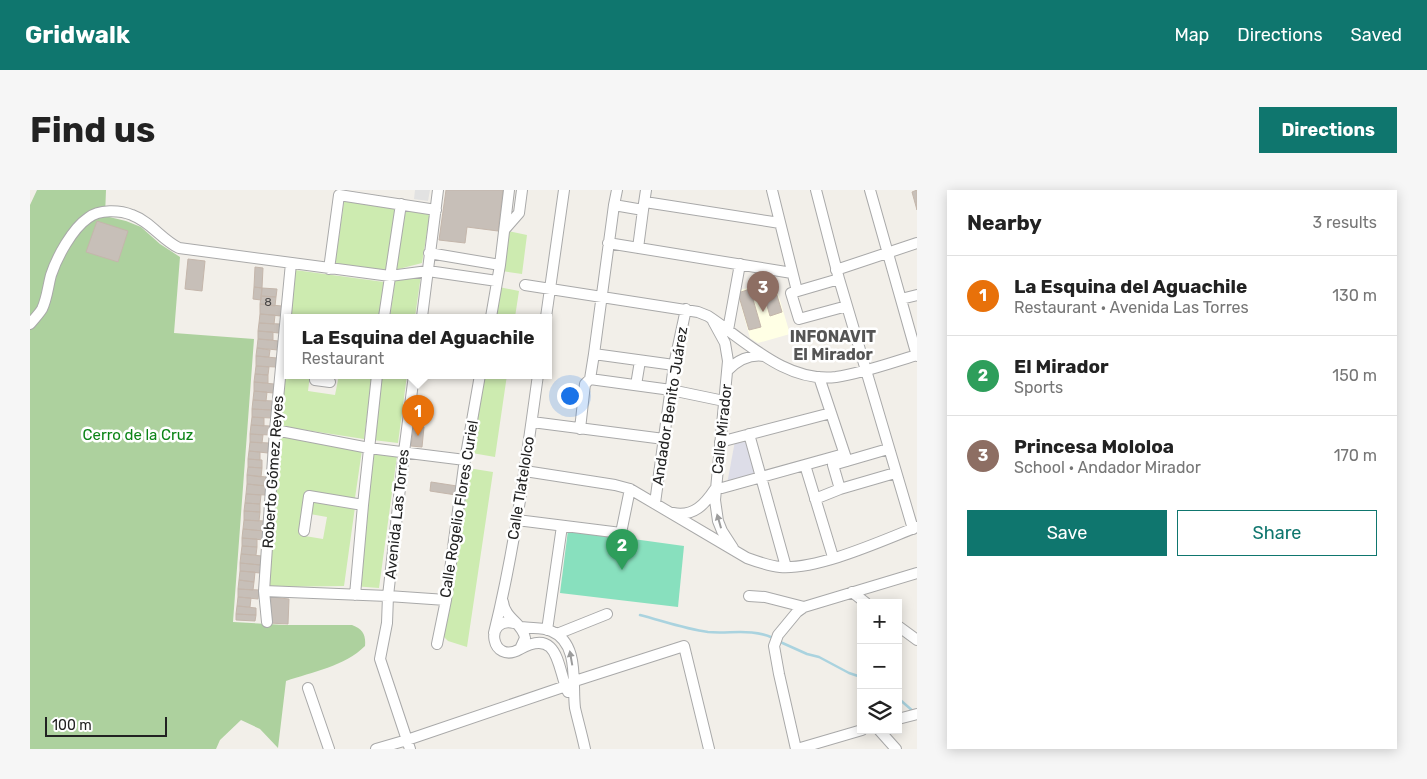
<!DOCTYPE html>
<meta charset="utf-8">
<style>
body{margin:0;font-family:Rubik,sans-serif;background:#f6f6f6;color:#222}
.controls{position:absolute;right:15px;bottom:15px;display:grid;overflow:hidden;border-radius:0px;box-shadow:0 2px 12px #0003}
.controls button{width:45px;height:45px;display:grid;place-items:center;padding:0;border:0;border-bottom:1px solid #e0e0e0;background:#fff;color:#222;font:25px sans-serif}
.scale{position:absolute;left:15px;bottom:12px;width:122px;box-sizing:border-box;padding-left:5px;border:2px solid #222;border-top:0;font-size:14px;line-height:18px;white-space:nowrap;color:#222;-webkit-text-stroke:4px #fff;paint-order:stroke}
.you{position:absolute;left:539px;top:205px;width:18px;height:18px;margin:-12px;border:4px solid #fff;border-radius:50%;background:#1a73e8;box-shadow:0 0 0 8px #1a73e833}
.badge{display:grid;place-items:center;width:32px;height:32px;border-radius:50%;background:#0f766e;color:#fff;font-size:16px;font-weight:700}
.pin{position:absolute;translate:-50% -41px;filter:drop-shadow(0 1px 2px #0008)}
.pin::after{content:'';position:absolute;top:26px;width:18px;height:15px;background:inherit;clip-path:polygon(0 0,100% 0,50% 100%)}
.popup{position:absolute;left:254px;top:124px;width:268px;height:65px;box-sizing:border-box;display:grid;place-content:center;border-radius:0px;background:#fff;filter:drop-shadow(0 1px 4px #0005);font-size:16px;white-space:nowrap;color:#767676}
.popup b{font-size:19px;color:#222}
.popup::after{content:'';position:absolute;left:50%;top:100%;margin-left:-10px;border:10px solid transparent;border-top-color:#fff}
.list{margin:0;padding:0;list-style:none}
h2{display:flex;justify-content:space-between;align-items:center;height:65px;margin:0;padding:0 20px;font-size:21px}
h2 small{font-size:16px;font-weight:400;color:#767676}
.list li{display:grid;grid-template-columns:32px 1fr auto;gap:15px;align-items:center;box-sizing:border-box;height:80px;padding:0 20px;border-top:1px solid #e0e0e0}
.list b{display:block;font-size:19px;white-space:nowrap}
.list p{margin:0;font-size:16px;white-space:nowrap;color:#767676}
.list em{font-size:16px;font-style:normal;color:#767676}
.actions{display:flex;gap:10px;padding:15px 20px}
.actions a{flex:1;padding:11px 0;border:1px solid #0f766e;border-radius:0px;text-align:center;font-size:18px;color:#0f766e}
.actions .main{background:#0f766e;color:#fff}
.icon{flex:none;width:28px;height:28px;fill:none;stroke:currentColor;stroke-width:2;stroke-linecap:round;stroke-linejoin:round}
.map{position:relative;flex:none;width:887px;height:559px;overflow:hidden;border-radius:0px}
header{display:flex;align-items:center;gap:30px;box-sizing:border-box;height:70px;padding:0 25px;background:#0f766e;color:#fff}
header strong{font-size:24px}
nav{display:flex;gap:28px;margin-inline-start:auto;font-size:18px}
.intro{display:flex;align-items:center;justify-content:space-between;box-sizing:border-box;height:120px;padding:0 30px}
h1{margin:0;font-size:35px}
.button{padding:12px 22px;border-radius:0px;background:#0f766e;color:#fff;font-size:18px;font-weight:700}
main{display:flex;gap:30px;padding:0 30px}
aside{flex:1;background:#fff;border-radius:0px;box-shadow:0 2px 12px #0003}
.map>svg:first-child{display:block}
.education{fill:#ffffe5}
.grass{fill:#cdebb0}
.forest{fill:#add19e}
.pitch{fill:#88e0be}
.parking{fill:#e2e2e2}
.plaza{fill:#dddde8}
.lines{fill:none;stroke-linecap:round;stroke-linejoin:round}
.stream{stroke:#aad3df;stroke-width:2.5}
.building{fill:#c7bfb8;stroke:#c4b6ab}
.minor-casing{stroke:#a9a9a9;stroke-width:12}
.minor{stroke:#fff;stroke-width:10}
.oneway{fill:#9c9c9c}
.labels{text-anchor:middle;stroke-width:5;stroke-linejoin:round;paint-order:stroke}
.number-label{font-size:12px;fill:#4b4948}
.street-label{font-size:15px;fill:#222;stroke:#fff}
.park-label{font-size:15px;fill:#0c8416;stroke:#fff}
.neighbourhood-label{font-size:16px;font-weight:bold;fill:#555;stroke:#fff}
</style>
<header>
<strong>Gridwalk</strong>
<nav><a>Map</a><a>Directions</a><a>Saved</a></nav>
</header>
<div class="intro"><h1>Find us</h1><a class="button">Directions</a></div>
<main>
<div class="map">
<svg width="887" height="559" viewBox="0 0 887 559">
<rect width="100%" height="100%" fill="#f2efe9"/>
<path class="education" d="M744,90L760,144L728,153L720,148L707,101Z"/>
<path class="grass" d="M314,11L366,18L356,80L305,75Z
M376,20L400,24L392,73L365,80Z
M478,41L497,45L492,84L472,81Z
M265,80L354,92L350,127H260Z
M391,85L385,127H360L365,91Z
M469,97L489,101L485,127H464Z
M258,150V185H280L278,201L305,205L309,185H342L334,249L249,236Z
M352,185H377L368,253L343,250Z
M455,185H477L465,267L442,263Z
M248,246L332,260L325,308L275,301L269,345L293,349L297,327L280,324L282,310L325,317L314,396L238,397Z
M342,261L367,266L349,398L323,396Z
M438,278L463,282L437,457L418,451L414,447L413,443Z"/>
<path class="forest" d="M7,0H76L75,26L96,31L111,37L130,54L150,67L144,143L224,149L203,432L255,435H322C333,439 336,445 335,456C315,476 282,482 256,491L248,558L230,539L211,530L190,550L186,559H0V15Z"/>
<path class="pitch" d="M538,340L654,356L648,417L530,403Z"/>
<path class="parking" d="M385,0H400L398,11L384,9Z"/>
<path class="plaza" d="M721,247L731,285L697,294L705,251Z"/>
<g class="lines">
<path class="stream" d="M610,425C633,431 655,439 678,442C700,444 722,438 743,448
M748,451L777,464L789,467L819,483L831,487
M868,508L884,522"/>
</g>
<path class="building" d="M416,0H473L468,41L437,37L435,53L409,50Z
M887,0V20L882,2Z
M67,31L98,41L88,72L56,62Z
M158,69L175,71L172,101L155,99Z
M225,77L233,78L232,98L224,97Z
M743,92L752,122L740,126L731,95Z
M224,97L232,98L231,110L223,109Z
M232,98L247,99L246,107L231,106Z
M720,99L731,137L719,140L708,103Z
M231,106L246,107L245,116L230,114Z
M230,114L252,116L251,126L230,124Z
M230,124L245,125L244,134L229,133Z
M229,133L250,134L249,143L228,141Z
M228,141L243,142V150L228,149Z
M228,149L249,151L248,160L227,158Z
M227,158L240,160L239,167L226,166Z
M226,166L247,168L246,177L226,176Z
M226,176L239,177L238,185L225,184Z
M225,184L238,185V193L224,192Z
M224,192L244,194L243,203L224,201Z
M224,201L237,202L236,211L223,210Z
M223,210L243,211L242,220L222,219Z
M222,219L242,220L241,228L222,227Z
M222,227L234,228V236L221,235Z
M221,235L240,236V245L220,244Z
M384,235L394,237L392,257L381,256Z
M220,244L233,245L232,253L220,252Z
M220,252L239,253L238,263L219,261Z
M219,261L230,262V270L218,269Z
M218,269L232,270V278L218,277Z
M218,277L232,278L231,287L217,285Z
M217,285L236,287V296L217,294Z
M401,292L427,296L426,305L400,301Z
M217,294L236,296L235,305L216,304Z
M216,304L231,305L230,314L215,313Z
M215,313L230,314V322L214,321Z
M214,321L230,322L229,331L214,330Z
M214,330L235,331L234,341L213,339Z
M213,339L234,341V350L212,348Z
M212,348L227,349V357L212,356Z
M212,356L227,357L226,365L211,364Z
M211,364L232,366L231,375L210,373Z
M210,373L231,375L230,383L210,381Z
M210,381L225,382L224,392L209,390Z
M209,390L224,392L223,400L208,399Z
M208,399L229,400L228,409L208,407Z
M208,407L221,408L220,417L207,416Z
M241,407L259,409L258,434L239,433Z
M207,416L226,418V425L206,424Z
M206,424L226,425L225,431L206,430Z"/>
<g class="lines">
<g class="minor-casing">
<path id="minor" d="M587,0L584,15L613,20L616,0
M742,0L767,101
M786,0L809,89L883,339
M840,0L887,166
M615,12L750,33
M475,39L489,23L492,0
M578,53L762,83
M608,58L613,20
M399,63L470,75
M299,79L309,5L406,20
M806,80L887,53
M809,89L761,103L769,129L817,116
M495,95L668,122L678,126C716,151 756,193 806,187C833,183 860,173 887,165
M871,109L887,105
M354,127L371,14
M392,127L408,0
M461,127L470,75L479,0
M516,127L534,0
M683,131L695,153L698,171L685,310L688,331L692,341L703,358
M0,134C4,129 9,124 12,119C17,109 18,96 21,85C27,67 42,39 58,28C69,19 90,20 102,25C121,32 131,49 149,58L360,86L398,81L467,91
M698,140L710,74
M564,164L644,175
M698,180C707,171 720,164 734,166
M286,185L285,190L300,192
M789,187L817,271
M560,189L641,200L694,211
M606,195L610,171
M502,232L634,249
M550,239L555,194L560,189L564,164L584,15
M245,240L339,258L435,270
M719,244L756,377
M690,252L801,223
M775,275L803,367
M495,281L585,295L600,299L717,368C728,372 739,376 750,377C788,380 851,351 887,337
M686,298H692L814,264
M810,299L803,275L858,259
M785,309L810,299L865,283
M625,313L644,175L656,119
M643,323C664,327 675,314 685,299
M487,330L591,343L600,299
M274,341L279,306L333,315
M234,401L358,406L416,410
M822,402L836,413
M325,405L333,315L347,185
M719,406L735,407L774,417L887,383
M473,412C475,429 493,433 495,448L490,459C461,476 453,426 484,433
M237,432L234,401L245,240L261,73
M868,436L887,450
M491,437C501,439 512,437 521,441C550,453 542,493 545,518C548,531 552,545 555,559
M517,440L532,336
M464,443C485,358 496,271 508,185
M527,444L577,424
M407,454L416,410L434,276L450,185
M490,459C530,437 527,479 538,502
M278,498L299,559
M868,529L887,524
M849,540L866,559
M346,559L377,550L536,496L545,491L654,456L679,559
M380,559L350,469L357,433L358,406L374,262L384,185
M766,559L749,484L744,456L748,445L767,422L774,417
M767,559L832,540"/>
</g>
<use href="#minor" class="minor"/>
</g>
<defs><path id="oneway-solid" d="M-6-.8H1V-3.2L6.5 0L1 3.2V.8H-6Z" transform="scale(1.25)"/></defs>
<g class="oneway">
<use href="#oneway-solid" transform="translate(689 331) rotate(-106)"/>
<use href="#oneway-solid" transform="translate(541 468) rotate(-100)"/>
</g>
<g class="labels">
<g class="number-label">
<text x="238" y="116">8</text>
</g>
<g class="street-label">
<text transform="translate(640 216) rotate(-81)" y="5">Andador Benito Juárez</text>
<text transform="translate(692 239) rotate(-84)" y="5">Calle Mirador</text>
<text transform="translate(243 282) rotate(-86)" y="5">Roberto Gómez Reyes</text>
<text transform="translate(491 298) rotate(-81)" y="5">Calle Tlatelolco</text>
<text transform="translate(429 319) rotate(-81)" y="5">Calle Rogelio Flores Curiel</text>
<text transform="translate(367 324) rotate(-84)" y="5">Avenida Las Torres</text>
</g>
<g class="park-label">
<text x="108" y="250">Cerro de la Cruz</text>
</g>
<g class="neighbourhood-label">
<text x="803" y="152">INFONAVIT<tspan x="803" dy="18">El Mirador</tspan></text>
</g>
</g>
</svg>
<div class="controls">
<button>+</button>
<button>−</button>
<button><svg class="icon" aria-label="layers" viewBox="0 0 24 24"><path d="M12 4l9 5-9 5-9-5zM3 14l9 5 9-5"/></svg></button>
</div>
<div class="scale">100 m</div>
<div class="you"></div>
<div class="pin badge" style="left:388px;top:246px;background:#e8710a">1</div>
<div class="popup"><b>La Esquina del Aguachile</b>Restaurant</div>
<div class="pin badge" style="left:592px;top:380px;background:#2e9e5b">2</div>
<div class="pin badge" style="left:733px;top:122px;background:#8d6e63">3</div>
</div>
<aside>
<h2>Nearby<small>3 results</small></h2>
<ul class="list">
<li><span class="badge" style="background:#e8710a">1</span><div><b>La Esquina del Aguachile</b><p>Restaurant · Avenida Las Torres</p></div><em>130 m</em></li>
<li><span class="badge" style="background:#2e9e5b">2</span><div><b>El Mirador</b><p>Sports</p></div><em>150 m</em></li>
<li><span class="badge" style="background:#8d6e63">3</span><div><b>Princesa Mololoa</b><p>School · Andador Mirador</p></div><em>170 m</em></li>
</ul>
<div class="actions"><a class="main">Save</a><a>Share</a></div>
</aside>
</main>
